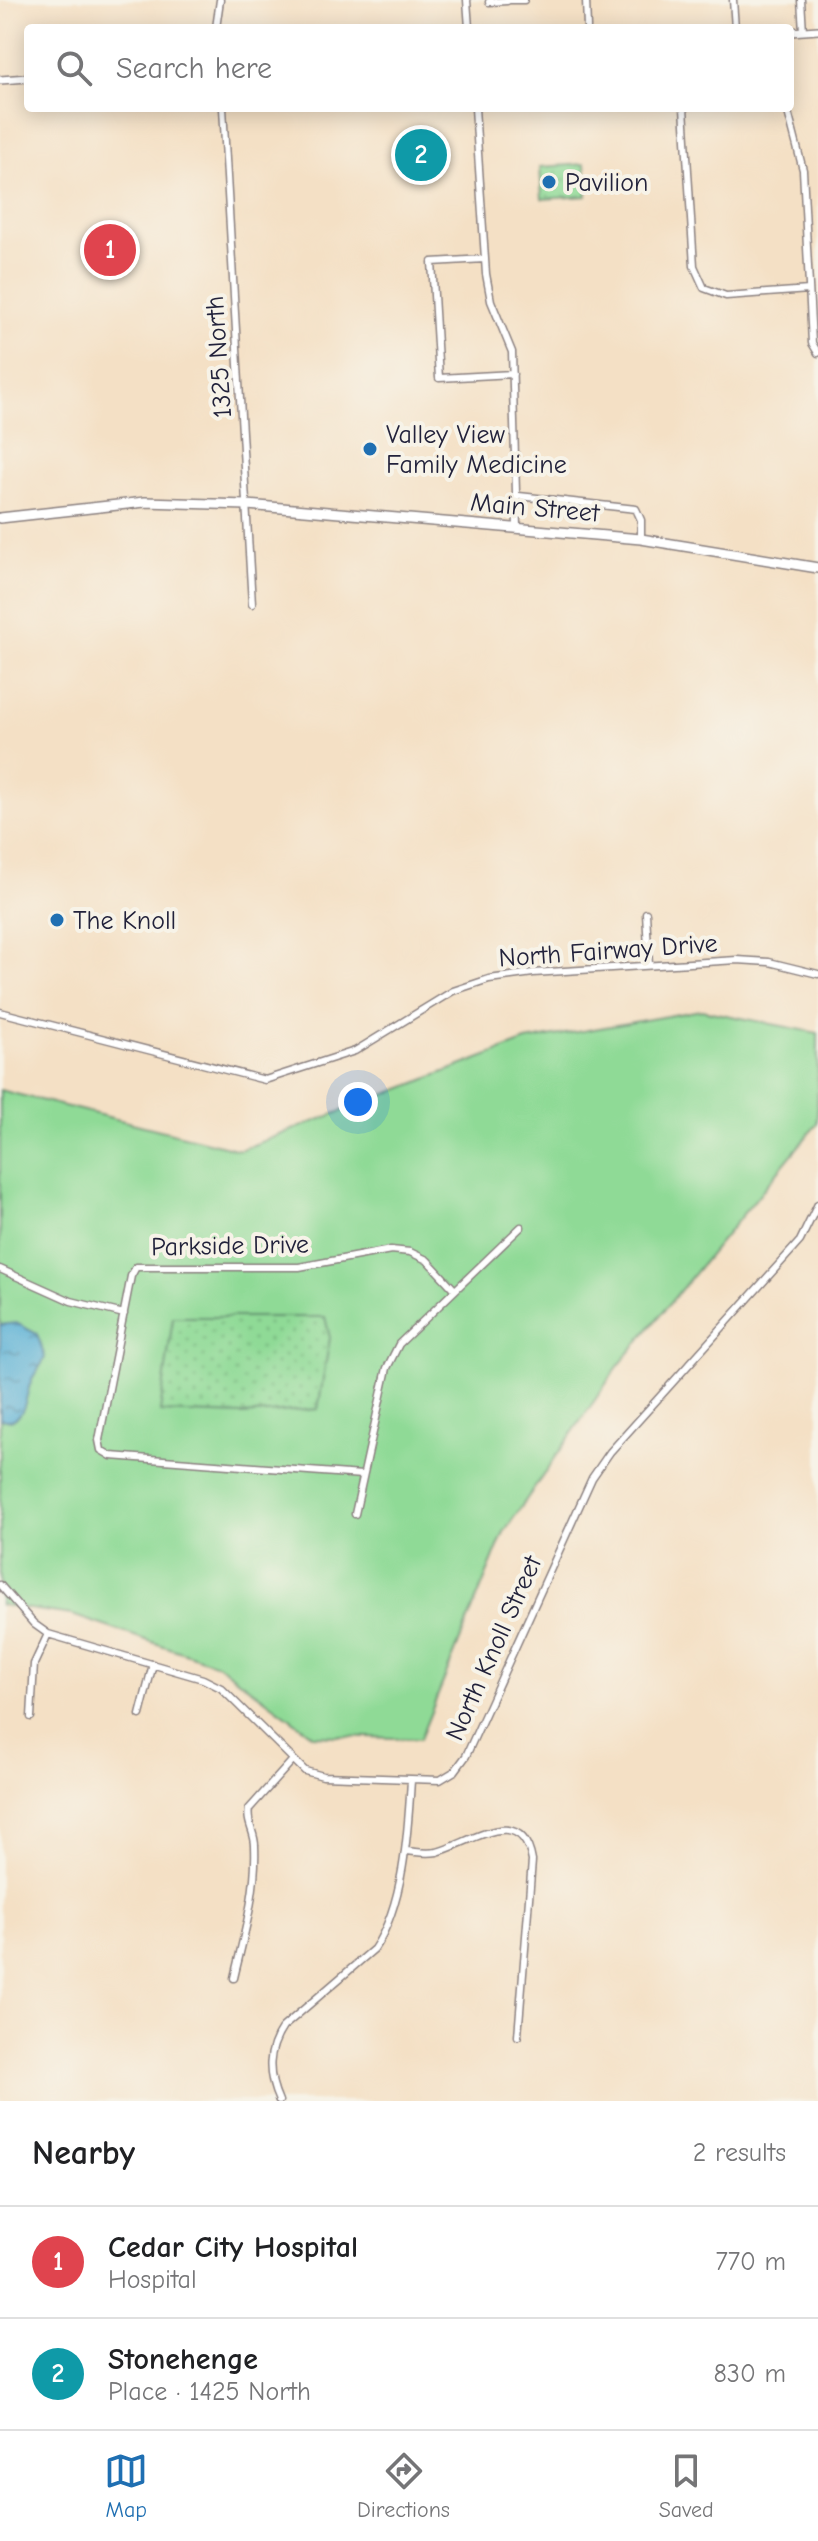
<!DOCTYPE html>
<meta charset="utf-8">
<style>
body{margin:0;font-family:"Comic Neue",sans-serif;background:#f2f2f2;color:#202124}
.you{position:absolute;left:358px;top:1102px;width:28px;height:28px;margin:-20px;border:6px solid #fff;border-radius:50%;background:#1a73e8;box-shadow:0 0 0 12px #1a73e833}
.badge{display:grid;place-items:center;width:52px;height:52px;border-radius:50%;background:#1f6fb2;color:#fff;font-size:26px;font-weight:700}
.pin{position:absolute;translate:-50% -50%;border:4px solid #fff;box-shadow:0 2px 8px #0006}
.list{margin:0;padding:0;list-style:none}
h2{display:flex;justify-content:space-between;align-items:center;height:104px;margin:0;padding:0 32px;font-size:34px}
h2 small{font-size:26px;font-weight:400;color:#757577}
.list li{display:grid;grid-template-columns:52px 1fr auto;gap:24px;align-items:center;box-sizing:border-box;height:112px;padding:0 32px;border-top:2px solid #e0e0e0}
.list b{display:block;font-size:30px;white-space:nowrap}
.list p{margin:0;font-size:26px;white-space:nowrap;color:#757577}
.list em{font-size:26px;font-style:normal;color:#757577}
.icon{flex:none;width:44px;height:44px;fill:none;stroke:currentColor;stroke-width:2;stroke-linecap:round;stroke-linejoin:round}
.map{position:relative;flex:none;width:818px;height:2101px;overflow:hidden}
.search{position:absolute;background:#fff;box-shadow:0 4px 20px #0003;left:24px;right:24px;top:24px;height:88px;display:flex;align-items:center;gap:20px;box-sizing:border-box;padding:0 28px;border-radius:8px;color:#757577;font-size:30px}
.sheet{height:328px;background:#fff}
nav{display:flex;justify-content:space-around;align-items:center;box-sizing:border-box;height:112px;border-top:2px solid #e0e0e0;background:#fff;font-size:22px;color:#757577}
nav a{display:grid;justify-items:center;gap:4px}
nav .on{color:#1f6fb2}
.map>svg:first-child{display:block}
.grass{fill:#8fda96;stroke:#587e68;stroke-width:2}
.park{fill:url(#park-dots);stroke:#587e68;stroke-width:2}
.water{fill:url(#water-ripples);stroke:#3d6988;stroke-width:2}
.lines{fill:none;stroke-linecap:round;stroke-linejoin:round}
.minor-casing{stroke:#8b8180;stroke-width:9}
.tertiary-casing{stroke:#8b8180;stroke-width:10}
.primary-casing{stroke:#8b8180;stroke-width:12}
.minor{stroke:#fff;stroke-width:6}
.tertiary{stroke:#fff;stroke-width:7}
.primary{stroke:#fff;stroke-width:9}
.poi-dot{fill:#1f6fb2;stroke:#f7f3e8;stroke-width:3}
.labels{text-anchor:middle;stroke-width:8;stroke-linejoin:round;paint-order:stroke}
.poi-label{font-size:26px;fill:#22223b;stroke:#f7f3e8;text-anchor:start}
.street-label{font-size:26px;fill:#22223b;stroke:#f7f3e8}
</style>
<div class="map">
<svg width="818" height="2101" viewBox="0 0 818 2101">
<defs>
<pattern id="park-dots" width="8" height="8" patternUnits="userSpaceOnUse" patternTransform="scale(2)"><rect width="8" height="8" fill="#8fda96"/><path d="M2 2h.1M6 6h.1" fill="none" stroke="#7bbb82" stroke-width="1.8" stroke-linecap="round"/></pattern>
<pattern id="water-ripples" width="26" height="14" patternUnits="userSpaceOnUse" patternTransform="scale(2)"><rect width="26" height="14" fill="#58b0d5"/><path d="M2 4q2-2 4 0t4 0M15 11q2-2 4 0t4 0" fill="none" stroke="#488fae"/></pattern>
</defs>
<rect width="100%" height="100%" fill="#f7f3e8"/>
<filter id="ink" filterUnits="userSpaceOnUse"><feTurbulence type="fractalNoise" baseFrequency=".0125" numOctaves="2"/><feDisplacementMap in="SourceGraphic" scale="16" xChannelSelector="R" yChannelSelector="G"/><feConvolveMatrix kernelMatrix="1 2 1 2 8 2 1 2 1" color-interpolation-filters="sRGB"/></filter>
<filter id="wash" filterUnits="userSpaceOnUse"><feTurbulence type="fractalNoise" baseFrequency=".006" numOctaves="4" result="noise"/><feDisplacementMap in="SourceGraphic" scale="32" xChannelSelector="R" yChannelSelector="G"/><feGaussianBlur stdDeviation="1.8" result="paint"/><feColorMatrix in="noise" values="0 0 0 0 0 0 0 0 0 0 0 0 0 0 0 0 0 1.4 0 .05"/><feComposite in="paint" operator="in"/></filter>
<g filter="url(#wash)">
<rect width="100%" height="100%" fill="#f4e0c5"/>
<path class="grass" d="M701,1010L818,1033L817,1124L619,1365L504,1532L420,1739L313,1735L217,1664L72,1615L0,1605V1090L240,1150L526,1041Z"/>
<path class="park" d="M585,164L587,196L542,199L540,167Z
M173,1317H325L330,1338L318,1409L242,1415L160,1412Z"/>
<path class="water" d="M16,1323L37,1334L45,1357C42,1366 36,1371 32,1379C24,1396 28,1426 0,1419V1325Z"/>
</g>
<g filter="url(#ink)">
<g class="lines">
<g class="minor-casing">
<path id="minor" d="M467,0L469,28
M507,0H524
M586,0L587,28
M733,0L735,28
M801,0L803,31
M489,2L507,1
M216,28L220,0
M223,108L252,604
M475,108L486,274L491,301L512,352L517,527
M684,108L694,266L704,288L726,296L809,290
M787,108L803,170L812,343L818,353
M485,259L432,262L439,378L513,374
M519,496L636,509L641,520V539
M646,913L649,965
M0,1012L265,1080L355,1051L453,991L489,979L533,973L737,960L769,962L818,974
M0,1269L71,1301L124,1314
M362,1475L111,1456L101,1450L99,1440L131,1276L136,1267H299L391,1250L410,1252L427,1260L454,1289
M355,1514L387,1368L399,1344L521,1227
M0,1585L34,1624L48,1634L203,1679L221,1688L305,1771L323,1776L440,1780L455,1771L466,1756L592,1478L610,1452L800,1241L818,1204
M140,1715L153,1664
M31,1717L34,1664L48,1634
M406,1851C417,1852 426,1854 437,1852C471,1843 522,1802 532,1861L518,2036
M234,1978C244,1935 257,1891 255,1846C255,1832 246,1823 249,1809L292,1761
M279,2101C267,2074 267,2051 283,2027L374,1949C404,1905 408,1831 411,1780"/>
</g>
<g class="tertiary-casing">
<path id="tertiary" d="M790,32L818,30
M0,80L28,78"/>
</g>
<g class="primary-casing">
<path id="primary" d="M0,518L145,502L247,505L641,539L818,568"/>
</g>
<use href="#minor" class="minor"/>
<use href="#tertiary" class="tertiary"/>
<use href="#primary" class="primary"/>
</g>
</g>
<g class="poi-dot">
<circle cx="549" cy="182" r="8"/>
<circle cx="370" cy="449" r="8"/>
<circle cx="57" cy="920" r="8"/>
</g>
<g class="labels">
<g class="poi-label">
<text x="565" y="191">Pavilion</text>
<text x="386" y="443">Valley View<tspan x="386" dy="30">Family Medicine</tspan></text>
<text x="73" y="929">The Knoll</text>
</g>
<g class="street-label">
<text transform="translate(218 357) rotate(-94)" y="9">1325 North</text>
<text transform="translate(535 507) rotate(5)" y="9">Main Street</text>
<text transform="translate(608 950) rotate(-4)" y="9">North Fairway Drive</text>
<text transform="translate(230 1245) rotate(-1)" y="9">Parkside Drive</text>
<text transform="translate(493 1648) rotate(-66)" y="9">North Knoll Street</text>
</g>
</g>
</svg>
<div class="you"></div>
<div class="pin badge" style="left:110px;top:250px;background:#e0444e">1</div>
<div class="pin badge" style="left:421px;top:155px;background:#0f9aa8">2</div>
<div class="search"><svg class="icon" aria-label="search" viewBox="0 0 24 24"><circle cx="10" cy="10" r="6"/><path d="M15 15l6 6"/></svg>Search here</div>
</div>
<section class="sheet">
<h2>Nearby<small>2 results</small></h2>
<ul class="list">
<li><span class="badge" style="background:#e0444e">1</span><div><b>Cedar City Hospital</b><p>Hospital</p></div><em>770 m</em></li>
<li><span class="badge" style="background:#0f9aa8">2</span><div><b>Stonehenge</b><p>Place · 1425 North</p></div><em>830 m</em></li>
</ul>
</section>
<nav>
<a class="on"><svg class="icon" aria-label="map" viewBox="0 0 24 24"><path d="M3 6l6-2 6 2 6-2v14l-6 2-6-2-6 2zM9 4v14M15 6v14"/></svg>Map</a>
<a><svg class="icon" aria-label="directions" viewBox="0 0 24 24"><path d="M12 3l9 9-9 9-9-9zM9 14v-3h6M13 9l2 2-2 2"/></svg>Directions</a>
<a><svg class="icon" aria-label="saved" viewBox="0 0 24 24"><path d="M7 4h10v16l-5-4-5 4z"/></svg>Saved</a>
</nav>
